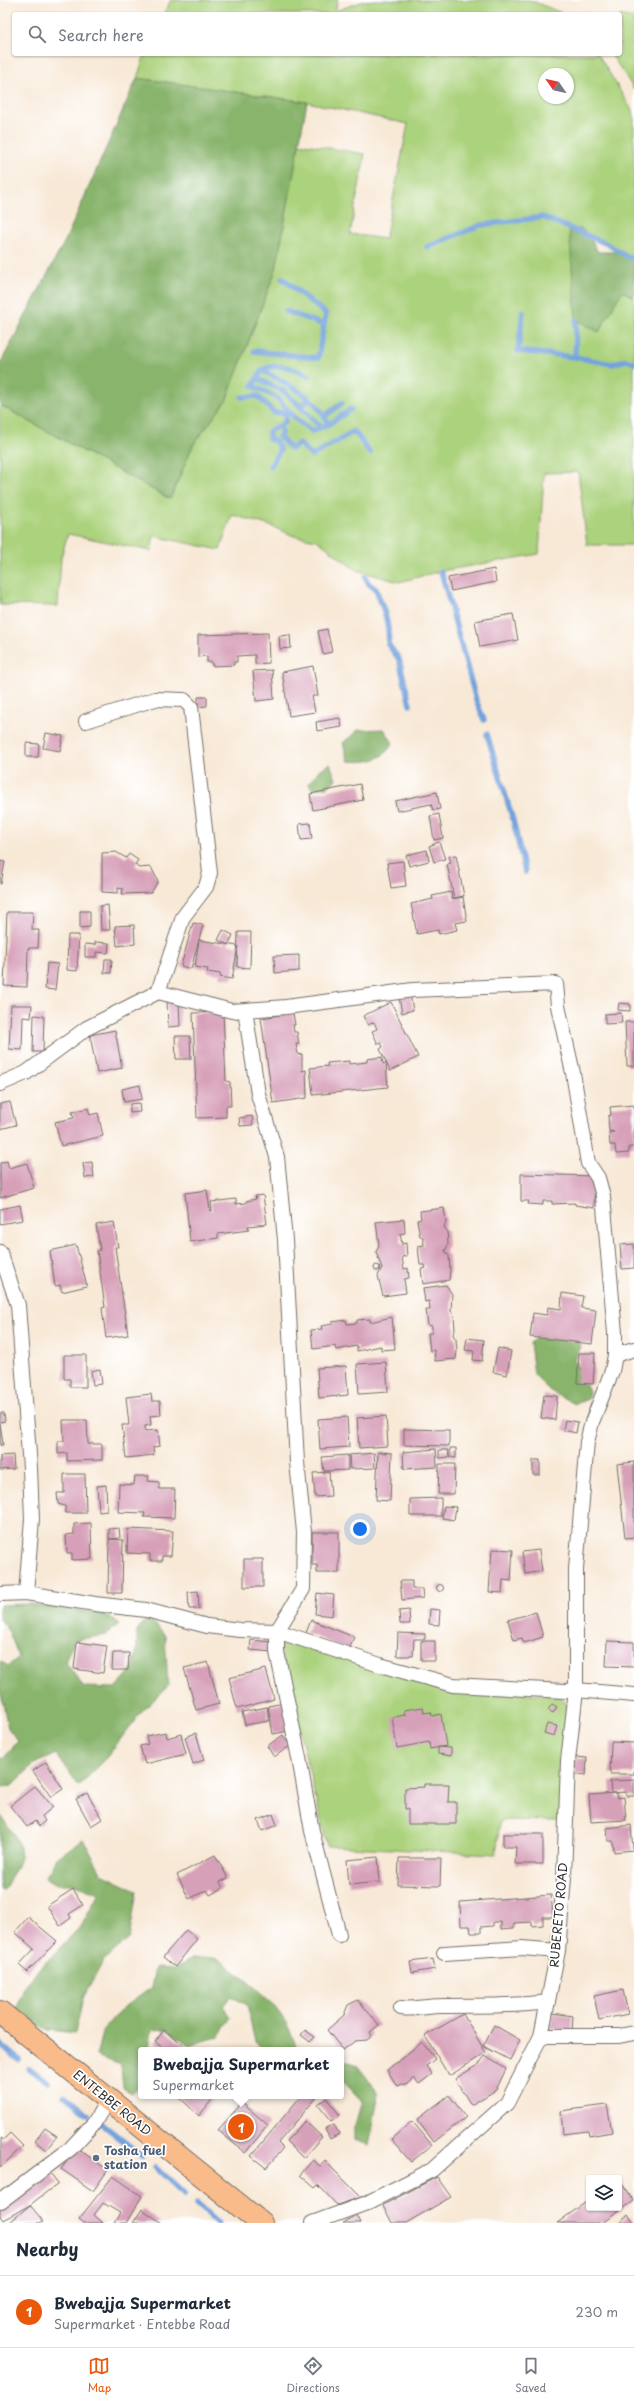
<!DOCTYPE html>
<meta charset="utf-8">
<style>
body{margin:0;font-family:"Playpen Sans",sans-serif;background:#f2f2f3;color:#1f2937}
.controls{position:absolute;right:12px;bottom:12px;display:grid;overflow:hidden;border-radius:4px;box-shadow:0 1px 3px #0004}
.controls button{width:36px;height:36px;display:grid;place-items:center;padding:0;border:0;border-bottom:1px solid #e0e1e3;background:#fff;color:#1f2937;font:20px sans-serif}
.compass{position:absolute;left:538px;top:68px;width:36px;height:36px;border-radius:50%;background:#fff;box-shadow:0 1px 3px #0004;rotate:304deg}
.you{position:absolute;left:360px;top:1529px;width:14px;height:14px;margin:-10px;border:3px solid #fff;border-radius:50%;background:#1a73e8;box-shadow:0 0 0 6px #1a73e833}
.badge{display:grid;place-items:center;width:26px;height:26px;border-radius:50%;background:#ea580c;color:#fff;font-size:13px;font-weight:700}
.pin{position:absolute;translate:-50% -50%;border:2px solid #fff;box-shadow:0 1px 4px #0006}
.popup{position:absolute;left:138px;top:2047px;width:206px;height:52px;box-sizing:border-box;display:grid;place-content:center;border-radius:4px;background:#fff;filter:drop-shadow(0 1px 3px #0005);font-size:13px;white-space:nowrap;color:#747a83}
.popup b{font-size:15px;color:#1f2937}
.popup::after{content:'';position:absolute;left:50%;top:100%;margin-left:-8px;border:8px solid transparent;border-top-color:#fff}
.list{margin:0;padding:0;list-style:none}
h2{display:flex;justify-content:space-between;align-items:center;height:52px;margin:0;padding:0 16px;font-size:17px}
h2 small{font-size:13px;font-weight:400;color:#747a83}
.list li{display:grid;grid-template-columns:26px 1fr auto;gap:12px;align-items:center;box-sizing:border-box;height:72px;padding:0 16px;border-top:1px solid #e0e1e3}
.list b{display:block;font-size:15px;white-space:nowrap}
.list p{margin:0;font-size:13px;white-space:nowrap;color:#747a83}
.list em{font-size:13px;font-style:normal;color:#747a83}
.icon{flex:none;width:22px;height:22px;fill:none;stroke:currentColor;stroke-width:2;stroke-linecap:round;stroke-linejoin:round}
.map{position:relative;flex:none;width:634px;height:2223px;overflow:hidden}
.search{position:absolute;background:#fff;box-shadow:0 1px 3px #0004;left:12px;right:12px;top:12px;height:44px;display:flex;align-items:center;gap:10px;box-sizing:border-box;padding:0 14px;border-radius:4px;color:#747a83;font-size:15px}
.sheet{height:124px;background:#fff}
nav{display:flex;justify-content:space-around;align-items:center;box-sizing:border-box;height:56px;border-top:1px solid #e0e1e3;background:#fff;font-size:11px;color:#747a83}
nav a{display:grid;justify-items:center;gap:2px}
nav .on{color:#ea580c}
.map>svg:first-child{display:block}
.green{fill:#abd27c;stroke:#6b7e54;fill-rule:evenodd}
.forest{fill:#88b46c;stroke:#5a704c}
.lines{fill:none;stroke-linecap:round;stroke-linejoin:round}
.stream{stroke:#73a2dc;stroke-width:5.5}
.building{fill:#d7a0b9}
.minor-casing{stroke:#736e67;stroke-width:16}
.primary-casing{stroke:#736e67;stroke-width:24}
.minor{stroke:#fff;stroke-width:14}
.primary{stroke:#fabb8b;stroke-width:22}
.service-dot{fill:#5c6f8a;stroke:#fff;stroke-width:1.5}
.labels{text-anchor:middle;stroke-width:3.5;stroke-linejoin:round;paint-order:stroke}
.street-label{font-size:12px;fill:#2b2b2b;stroke:#fff}
.service-label{font-size:12px;font-weight:bold;fill:#4e5e75;stroke:#fff;text-anchor:start}
</style>
<div class="map">
<svg width="634" height="2223" viewBox="0 0 634 2223">
<rect width="100%" height="100%" fill="#fff"/>
<filter id="ink" filterUnits="userSpaceOnUse"><feTurbulence type="fractalNoise" baseFrequency=".025" numOctaves="2"/><feDisplacementMap in="SourceGraphic" scale="8" xChannelSelector="R" yChannelSelector="G"/><feConvolveMatrix kernelMatrix="1 2 1 2 8 2 1 2 1" color-interpolation-filters="sRGB"/></filter>
<filter id="wash" filterUnits="userSpaceOnUse"><feTurbulence type="fractalNoise" baseFrequency=".012" numOctaves="4" result="noise"/><feDisplacementMap in="SourceGraphic" scale="16" xChannelSelector="R" yChannelSelector="G"/><feGaussianBlur stdDeviation="0.9" result="paint"/><feColorMatrix in="noise" values="0 0 0 0 0 0 0 0 0 0 0 0 0 0 0 0 0 1.4 0 .05"/><feComposite in="paint" operator="in"/></filter>
<g filter="url(#wash)">
<rect width="100%" height="100%" fill="#f8e9d7"/>
<path class="green" d="M171,0H338L335,11L364,1L375,0H530L564,14H164Z
M620,15L634,18V89L611,54H620Z
M145,54H598L634,114V257L589,236L581,229L622,291L634,297V545H587L578,472L544,473L539,554L441,571L399,582L356,570L317,540L294,536L268,525L232,515L220,550L154,536L151,551L68,534L61,557L58,606L0,605V405L170,499L193,445L226,401L276,269L299,143L365,154L350,234L385,239L408,124L307,102L137,78ZM544,74H568V98H544Z
M278,1640L454,1688L559,1696L568,1704L561,1821L500,1820L496,1854L327,1846Z"/>
<path class="forest" d="M137,78L307,102L276,269L226,401L193,445L170,499L0,405V364L65,241Z
M569,228L581,229L589,236L598,252H624L634,257V297L622,291L599,332L576,320Z
M384,729L393,743C383,761 367,763 348,761L343,743L358,730Z
M330,764L336,779L328,787L312,789L309,783L320,769Z
M573,1334L581,1347L574,1360L589,1391L588,1399L575,1404L550,1391L534,1374L530,1343L538,1335Z
M29,1604L105,1614L119,1624L106,1635L74,1640L65,1662L84,1687L115,1688C137,1670 137,1657 137,1630L149,1617L165,1636L168,1686L139,1715L103,1762L79,1786L56,1754L34,1764L12,1786L0,1787V1758L3,1759L18,1741L8,1728L0,1689V1661L8,1666L19,1657L9,1632L0,1620V1605Z
M0,1815C27,1851 26,1851 4,1890L0,1889Z
M83,1839L102,1874L137,1891L129,1939L104,1960L83,1998L75,2033L48,2030L15,2013L26,1983L82,1925L99,1893L72,1884H55L45,1878L57,1858Z
M216,1957C248,1982 285,2005 296,2047L308,2050H265L255,2042L247,2005L231,1996L223,2006L231,2018L218,2037L189,2045L167,2029L152,2030L149,2047L152,2050H141V2086L132,2093L123,2088L121,2065L96,2056L103,2029L122,2009L151,1988L155,1968L174,1969L192,1959Z
M341,2060L356,2064L379,2093L369,2146L355,2139V2125L362,2101L341,2079Z"/>
<g class="lines">
<path class="stream" d="M427,247L481,225L543,217L605,243L634,260
M286,311L324,325
M523,312L518,351L575,357
M576,320L575,357L612,364L626,360L634,363
M254,351L318,358L326,314L282,278
M262,370C279,362 293,368 309,376
M258,379L284,391L300,406L309,399
M242,397L258,396L274,413L289,412
M300,406L321,427
M286,414L285,422L279,426L282,432L279,437L292,449L299,443L312,456L354,431L370,453
M326,415L342,403
M328,425C321,398 284,383 262,370L253,386L276,397L297,420L312,431L328,425L351,409
M270,467L280,450L276,442L269,439V431L279,426
M441,571L476,700L484,720
M365,577L369,584L376,589C382,606 391,625 388,644L399,659L410,705
M487,734L513,820L525,872
M0,2044L19,2060
M29,2068L48,2082
M64,2095L88,2114
M101,2123L142,2156
M155,2167L184,2194
M196,2203L218,2223"/>
</g>
<g id="blocks">
<path class="building" d="M494,569L496,582L451,591L448,578Z
M513,614L518,640L480,647L475,621Z
M327,629L332,652L323,654L318,631Z
M268,633L269,663L255,664V655L237,656V662H234V665L212,666V662H207V656L198,657V635Z
M290,635L291,648L280,649L279,636Z
M313,666L318,696H312L315,712L289,716L282,672Z
M272,670L274,699L256,701L253,671Z
M198,697H207V706L198,707Z
M340,718L342,727L317,731L316,722Z
M46,733L63,736L60,751L43,748Z
M26,743L39,744L38,757H26Z
M360,784L363,800L313,810L310,794Z
M437,792L440,809L433,810L431,804L397,811L395,801Z
M439,814L443,838L434,840L430,816Z
M310,823L312,839L301,840L299,824Z
M439,842L445,859L434,862L429,846Z
M427,850L429,861L409,866L406,855Z
M116,852L126,858L129,854L138,860L135,865L139,868L151,867L158,881L151,893L122,894L123,889L118,888V893L102,892V853Z
M456,855L464,896L454,898L447,864L451,863L449,856Z
M0,861L5,862L1,884H0Z
M403,861L406,886L391,888L387,863Z
M451,892L452,899L463,897L467,921L455,923L457,930L439,934L438,930L417,934L411,904L433,899L432,896Z
M108,905L110,930H101L100,906Z
M80,911H90V927L80,928Z
M7,912H33L32,930H39L38,948H28L27,987L4,986Z
M193,923L203,925L191,969L181,966Z
M134,925L135,944L117,946L115,926Z
M223,930L233,935L228,945L218,940Z
M238,932H251L250,968L237,967Z
M68,935H79L77,971L67,970Z
M199,940L238,946L232,979L220,977L221,974L207,972L208,969L195,967Z
M95,942L109,943L108,953L96,952V957H85V944L95,945Z
M299,955V971L275,973L274,956Z
M105,959H112L111,973H104Z
M47,963L58,964L55,990L45,989Z
M410,994L413,1010L402,1013L399,997Z
M167,1000H179L180,1026L168,1027Z
M391,1002L418,1057L390,1071L380,1049L383,1047L381,1043L378,1044L372,1031L377,1029L374,1022L368,1025L363,1016Z
M619,1003L630,1004V1011L618,1010Z
M11,1005H32L31,1018L23,1017L22,1050L9,1049Z
M223,1012L226,1081L230,1082L231,1106H226V1117L197,1118L193,1013Z
M293,1013L295,1025H293L294,1032H297L299,1044H296L298,1055L302,1054V1071L306,1070L307,1098L273,1103L261,1018Z
M621,1013L622,1023L605,1024V1014Z
M34,1015L44,1016L43,1052H33Z
M625,1022H634V1066H627Z
M115,1030L122,1068L97,1073L90,1035Z
M175,1036H190L191,1059H176Z
M382,1057L383,1064L386,1063L388,1087L313,1095L310,1068L328,1066L327,1063L349,1061V1064L367,1062V1059Z
M140,1085L142,1099L124,1102L122,1089Z
M10,1102L16,1125L0,1129V1104Z
M139,1103L140,1112L130,1113V1104Z
M634,1105V1147H629V1153L616,1154L615,1145H610L609,1132H614L609,1131L608,1116L611,1115L610,1107Z
M88,1108L90,1115L98,1113L103,1136L61,1146L55,1122L74,1118L72,1112Z
M252,1116L253,1125L240,1126L239,1118Z
M7,1161L9,1168L27,1163L34,1188L0,1198V1163Z
M92,1162L94,1177L85,1178L83,1163Z
M521,1174L595,1176L594,1208L575,1205V1203L552,1204V1201H543V1205L528,1204L529,1201H521Z
M207,1190L210,1210L212,1211L211,1202L236,1199V1204L246,1203V1201L256,1199L255,1196L263,1195L267,1224L248,1226L249,1230L218,1234V1238L190,1242L185,1193Z
M20,1205L23,1220L0,1224V1209Z
M444,1208L446,1222L444,1227L447,1231L448,1245L445,1251L449,1256L450,1270L449,1280L423,1284L421,1269L426,1268L425,1265H420L418,1246L424,1245L423,1237H420L417,1220L421,1219L420,1211Z
M404,1219L405,1233L400,1234L402,1244L406,1243L407,1256L402,1257L404,1269L408,1268L409,1278L404,1279L406,1293L383,1296L378,1276L382,1268L376,1252L379,1245L376,1222Z
M114,1222L118,1247H115L128,1335L106,1338L102,1308L105,1307L97,1251L100,1250L96,1225Z
M634,1244V1268L622,1269L620,1245Z
M76,1245L87,1286L62,1292L60,1285L55,1286L50,1251Z
M374 1268a3 3 0 1 1 6 0a3 3 0 1 1-6 0Z
M446,1285L452,1294L451,1311L454,1315L455,1330L453,1335L456,1339L457,1351L456,1359L435,1361L434,1350L430,1351L428,1333H432V1326L428,1325L426,1310H430L429,1301L425,1302L423,1288Z
M562,1293L583,1296L581,1308L596,1310L592,1344L530,1337L533,1313L547,1315L548,1307L561,1309Z
M392,1317L395,1349L381,1350V1346L357,1351V1346L336,1350L335,1346L313,1349L311,1330L322,1329L321,1326L333,1324L332,1322L346,1320L347,1324L357,1323V1320L370,1319V1322Z
M467,1338L484,1340L482,1361L473,1360L474,1351L465,1350Z
M498,1348L511,1351L507,1375L493,1372Z
M579,1353H595L593,1384L577,1383Z
M64,1355H86V1387H70V1379H64Z
M386,1362L388,1392L359,1394L357,1364Z
M346,1366L348,1395L319,1398L317,1368Z
M100,1369L102,1384L93,1385L91,1371Z
M151,1394L152,1401H160L161,1415L150,1416L151,1425L145,1426V1431L158,1430L160,1446L153,1447L154,1455L126,1458L122,1425H129L126,1397Z
M544,1395L557,1396L555,1420L541,1418Z
M0,1413H4L5,1421L0,1422Z
M386,1416L388,1446L359,1448L357,1418Z
M347,1417L349,1447L320,1449L318,1419Z
M63,1420H87L88,1444H102V1460L67,1461V1453L58,1454V1441H64Z
M565,1420L578,1422L576,1433L563,1430Z
M0,1423L3,1445H0Z
M404,1429L449,1430V1446L404,1445Z
M450,1448H456V1458L450,1457Z
M436,1449L437,1467L404,1469L403,1452Z
M439,1450H448L449,1457L439,1458Z
M378,1452L392,1453L390,1501L376,1500Z
M374,1453L375,1468L350,1469L349,1455Z
M13,1455L14,1469L0,1470V1456Z
M348,1455V1470L324,1471L322,1457Z
M533,1460H540V1475H533Z
M634,1462V1537L625,1538L617,1464Z
M439,1464H455L454,1494H438Z
M329,1472L331,1496L315,1497L313,1473Z
M64,1474H85L86,1513H65V1506L58,1504L57,1493H64Z
M135,1476H149L148,1481L159,1482V1489H175L174,1518L144,1517L145,1513L118,1512L119,1484L134,1485Z
M106,1485L107,1511L99,1512L97,1486Z
M441,1498V1516H410V1499Z
M444,1506L456,1507L454,1520L442,1518Z
M91,1523L92,1559L72,1560V1553H67L66,1535L74,1534V1524Z
M119,1528L120,1538L109,1539V1529Z
M128,1529L173,1531L171,1556H162V1561H150V1554L127,1553Z
M312,1532H339V1573H317V1565H312Z
M109,1539L123,1540L122,1593H108Z
M492,1549L513,1550L511,1581L503,1580L502,1593L489,1592Z
M539,1550L542,1571L525,1574L522,1552Z
M244,1559H263V1587H244Z
M400,1581H412V1589H422L423,1598L402,1600Z
M436.5 1588a3.5 3.5 0 1 1 7 0a3.5 3.5 0 1 1-7 0Z
M198,1591L199,1609H189L188,1592Z
M317,1593L334,1595L332,1616L315,1614Z
M430,1609L440,1610L439,1625L429,1624Z
M409,1610L410,1624H400L399,1611Z
M536,1612L543,1637L524,1643L522,1638L514,1640L508,1620Z
M311,1620L354,1637L349,1650L306,1633Z
M398,1633L425,1634V1639H414L413,1656H397Z
M251,1640L272,1642V1652L250,1650Z
M421,1641H435V1661H421Z
M607,1641L634,1642V1667L606,1666Z
M77,1642L107,1646L103,1673L74,1669Z
M113,1653H129L128,1670H112Z
M208,1662L219,1704L196,1710L184,1668Z
M266,1669L274,1699L237,1709L229,1678Z
M284,1703L289,1731L273,1734L268,1706Z
M552,1704L557,1707L553,1713L548,1710Z
M267,1707L269,1721L245,1725L242,1712Z
M423,1707L424,1713L431,1712L432,1716L441,1714L446,1746L430,1749L429,1742L397,1748L392,1717L405,1715L404,1710Z
M547,1724L557,1726L554,1736L544,1733Z
M166,1732L167,1738L181,1734L186,1754L145,1764L140,1746L148,1744L146,1736Z
M196,1733L204,1760L193,1764L185,1737Z
M283,1735L290,1746L274,1757L267,1746Z
M611,1742L634,1743V1774H610Z
M438,1747L451,1748V1756L438,1754Z
M576,1757L587,1758L586,1775L575,1774Z
M46,1762L63,1789L51,1797L33,1771Z
M634,1780V1796H626V1792L611,1793L610,1781Z
M424,1784H449L448,1802H456V1824H408V1809H405V1788L424,1787Z
M35,1786L53,1807L42,1816L45,1821L39,1826L35,1821L27,1827L10,1806Z
M87,1793L102,1819L91,1826L76,1799Z
M616,1793L617,1798L624,1797L626,1820L591,1822L589,1795Z
M273,1814L277,1825L262,1831L258,1820Z
M631,1825L633,1850L614,1852L613,1841H608L607,1828Z
M503,1834H543V1864H515L516,1847H503Z
M215,1855L228,1878L220,1882L223,1888L210,1895L207,1890L189,1899L177,1875Z
M378,1857L380,1882L349,1885L347,1860Z
M399,1858H441L440,1886L398,1885Z
M73,1889L83,1905L69,1914L71,1918L60,1926L47,1906Z
M551,1895L553,1917H543V1925L532,1926V1922L514,1923V1928L501,1929V1922H493V1926L481,1927V1933H471L470,1926H461L460,1902Z
M28,1917L57,1941L27,1972L19,1965L34,1949L15,1932Z
M186,1930L197,1939L175,1967L163,1957Z
M433,1959L435,1969L412,1973L410,1962Z
M623,1990L628,2014L599,2020L594,1996Z
M358,2000L379,2025L370,2032L372,2036L367,2040L355,2041L343,2050L327,2030L344,2015L348,2005Z
M553,2013L573,2016L572,2032L550,2028Z
M463,2014L486,2053L449,2076L425,2036Z
M494,2025L520,2040L510,2060L483,2046Z
M164,2030L190,2050H166L155,2042Z
M305,2030L315,2037L310,2042L301,2035Z
M422,2042L435,2059L426,2066L432,2074L419,2084L414,2078L406,2085L401,2084L397,2086L387,2070Z
M485,2056L506,2069L496,2090L471,2105L455,2079L479,2064Z
M449,2095L466,2117L434,2142L417,2120Z
M178,2096H215L199,2116Z
M232,2096H245L240,2102Z
M301,2096L317,2097L278,2143L283,2148L266,2168L251,2156Z
M326,2098L340,2115L332,2121L318,2104Z
M242,2103L268,2125L245,2153L218,2130Z
M607,2105L612,2132L589,2136L588,2131L563,2134L561,2111Z
M305,2121L322,2137L303,2158L286,2141Z
M412,2121L432,2145L411,2162L391,2139Z
M334,2124L339,2134L330,2139L325,2129Z
M45,2128L57,2136L46,2150L35,2141Z
M10,2133L23,2146L0,2168V2138L3,2140Z
M77,2148L108,2170L93,2191L61,2169Z
M313,2160L320,2166L325,2161L361,2197L337,2205L318,2185L315,2188L300,2175Z
M50,2173L58,2183L30,2205L3,2220L0,2216V2207Z
M113,2176L142,2196L126,2223H114L120,2213L103,2203L94,2215L103,2223H84L79,2219Z
M437,2177L451,2197L406,2223H392L383,2205Z
M619,2180L634,2201L602,2223H557L589,2200V2208H619Z
M30,2205L43,2221L40,2223H9Z
M142,2209L162,2223H133Z
M357,2215L361,2223H343Z
M628,2215L634,2223H619Z"/>
</g>
</g>
<g filter="url(#ink)">
<use href="#blocks" fill-opacity="0" stroke="#736e67" stroke-width="1"/>
<g class="lines">
<g class="minor-casing">
<path id="minor" d="M86,721L155,699L184,700L191,707L210,873L206,887L183,917L158,992
M245,1010L258,1094L277,1157L285,1240L297,1462L304,1532L303,1589L277,1631V1652L299,1758L312,1831L339,1935
M0,1084L26,1073L87,1028L158,992L232,1011L286,1007L413,990L556,984L558,1006L573,1073L588,1163L598,1178L603,1196L615,1333V1355L612,1371L592,1422L587,1442L576,1569V1690L565,1691L453,1685L380,1665L277,1631L240,1630L207,1626L146,1610L95,1604L26,1593L0,1594
M0,1252L18,1305L30,1468L32,1519L26,1593
M615,1355L634,1349
M444,1953L522,1948L558,1951
M401,2008C415,2010 427,2006 441,2006C476,2005 512,2007 548,2002
M541,2036H619L634,2033
M0,2202L70,2149L94,2123L108,2099
M312,2223L367,2203L432,2170L507,2103L541,2036L558,1951L564,1878L568,1761L576,1690L634,1695"/>
</g>
<g class="primary-casing">
<path id="primary" d="M0,2012L261,2223"/>
</g>
<use href="#minor" class="minor"/>
<use href="#primary" class="primary"/>
</g>
</g>
<circle class="service-dot" cx="96" cy="2158" r="4"/>
<g class="labels">
<g class="street-label">
<text transform="translate(559 1915) rotate(-85)" y="4">RUBERETO ROAD</text>
<text transform="translate(112 2103) rotate(39)" y="4">ENTEBBE ROAD</text>
</g>
<g class="service-label">
<text x="104" y="2155">Tosha fuel<tspan x="104" dy="14">station</tspan></text>
</g>
</g>
</svg>
<div class="controls">
<button><svg class="icon" aria-label="layers" viewBox="0 0 24 24"><path d="M12 4l9 5-9 5-9-5zM3 14l9 5 9-5"/></svg></button>
</div>
<svg class="compass" viewBox="-18 -18 36 36"><path d="M0-13l5 13h-10z" fill="#e53935"/><path d="M0 13l5-13h-10z" fill="#747a83"/></svg>
<div class="you"></div>
<div class="pin badge" style="left:241px;top:2127px">1</div>
<div class="popup"><b>Bwebajja Supermarket</b>Supermarket</div>
<div class="search"><svg class="icon" aria-label="search" viewBox="0 0 24 24"><circle cx="10" cy="10" r="6"/><path d="M15 15l6 6"/></svg>Search here</div>
</div>
<section class="sheet">
<h2>Nearby<small></small></h2>
<ul class="list">
<li><span class="badge">1</span><div><b>Bwebajja Supermarket</b><p>Supermarket · Entebbe Road</p></div><em>230 m</em></li>
</ul>
</section>
<nav>
<a class="on"><svg class="icon" aria-label="map" viewBox="0 0 24 24"><path d="M3 6l6-2 6 2 6-2v14l-6 2-6-2-6 2zM9 4v14M15 6v14"/></svg>Map</a>
<a><svg class="icon" aria-label="directions" viewBox="0 0 24 24"><path d="M12 3l9 9-9 9-9-9zM9 14v-3h6M13 9l2 2-2 2"/></svg>Directions</a>
<a><svg class="icon" aria-label="saved" viewBox="0 0 24 24"><path d="M7 4h10v16l-5-4-5 4z"/></svg>Saved</a>
</nav>
